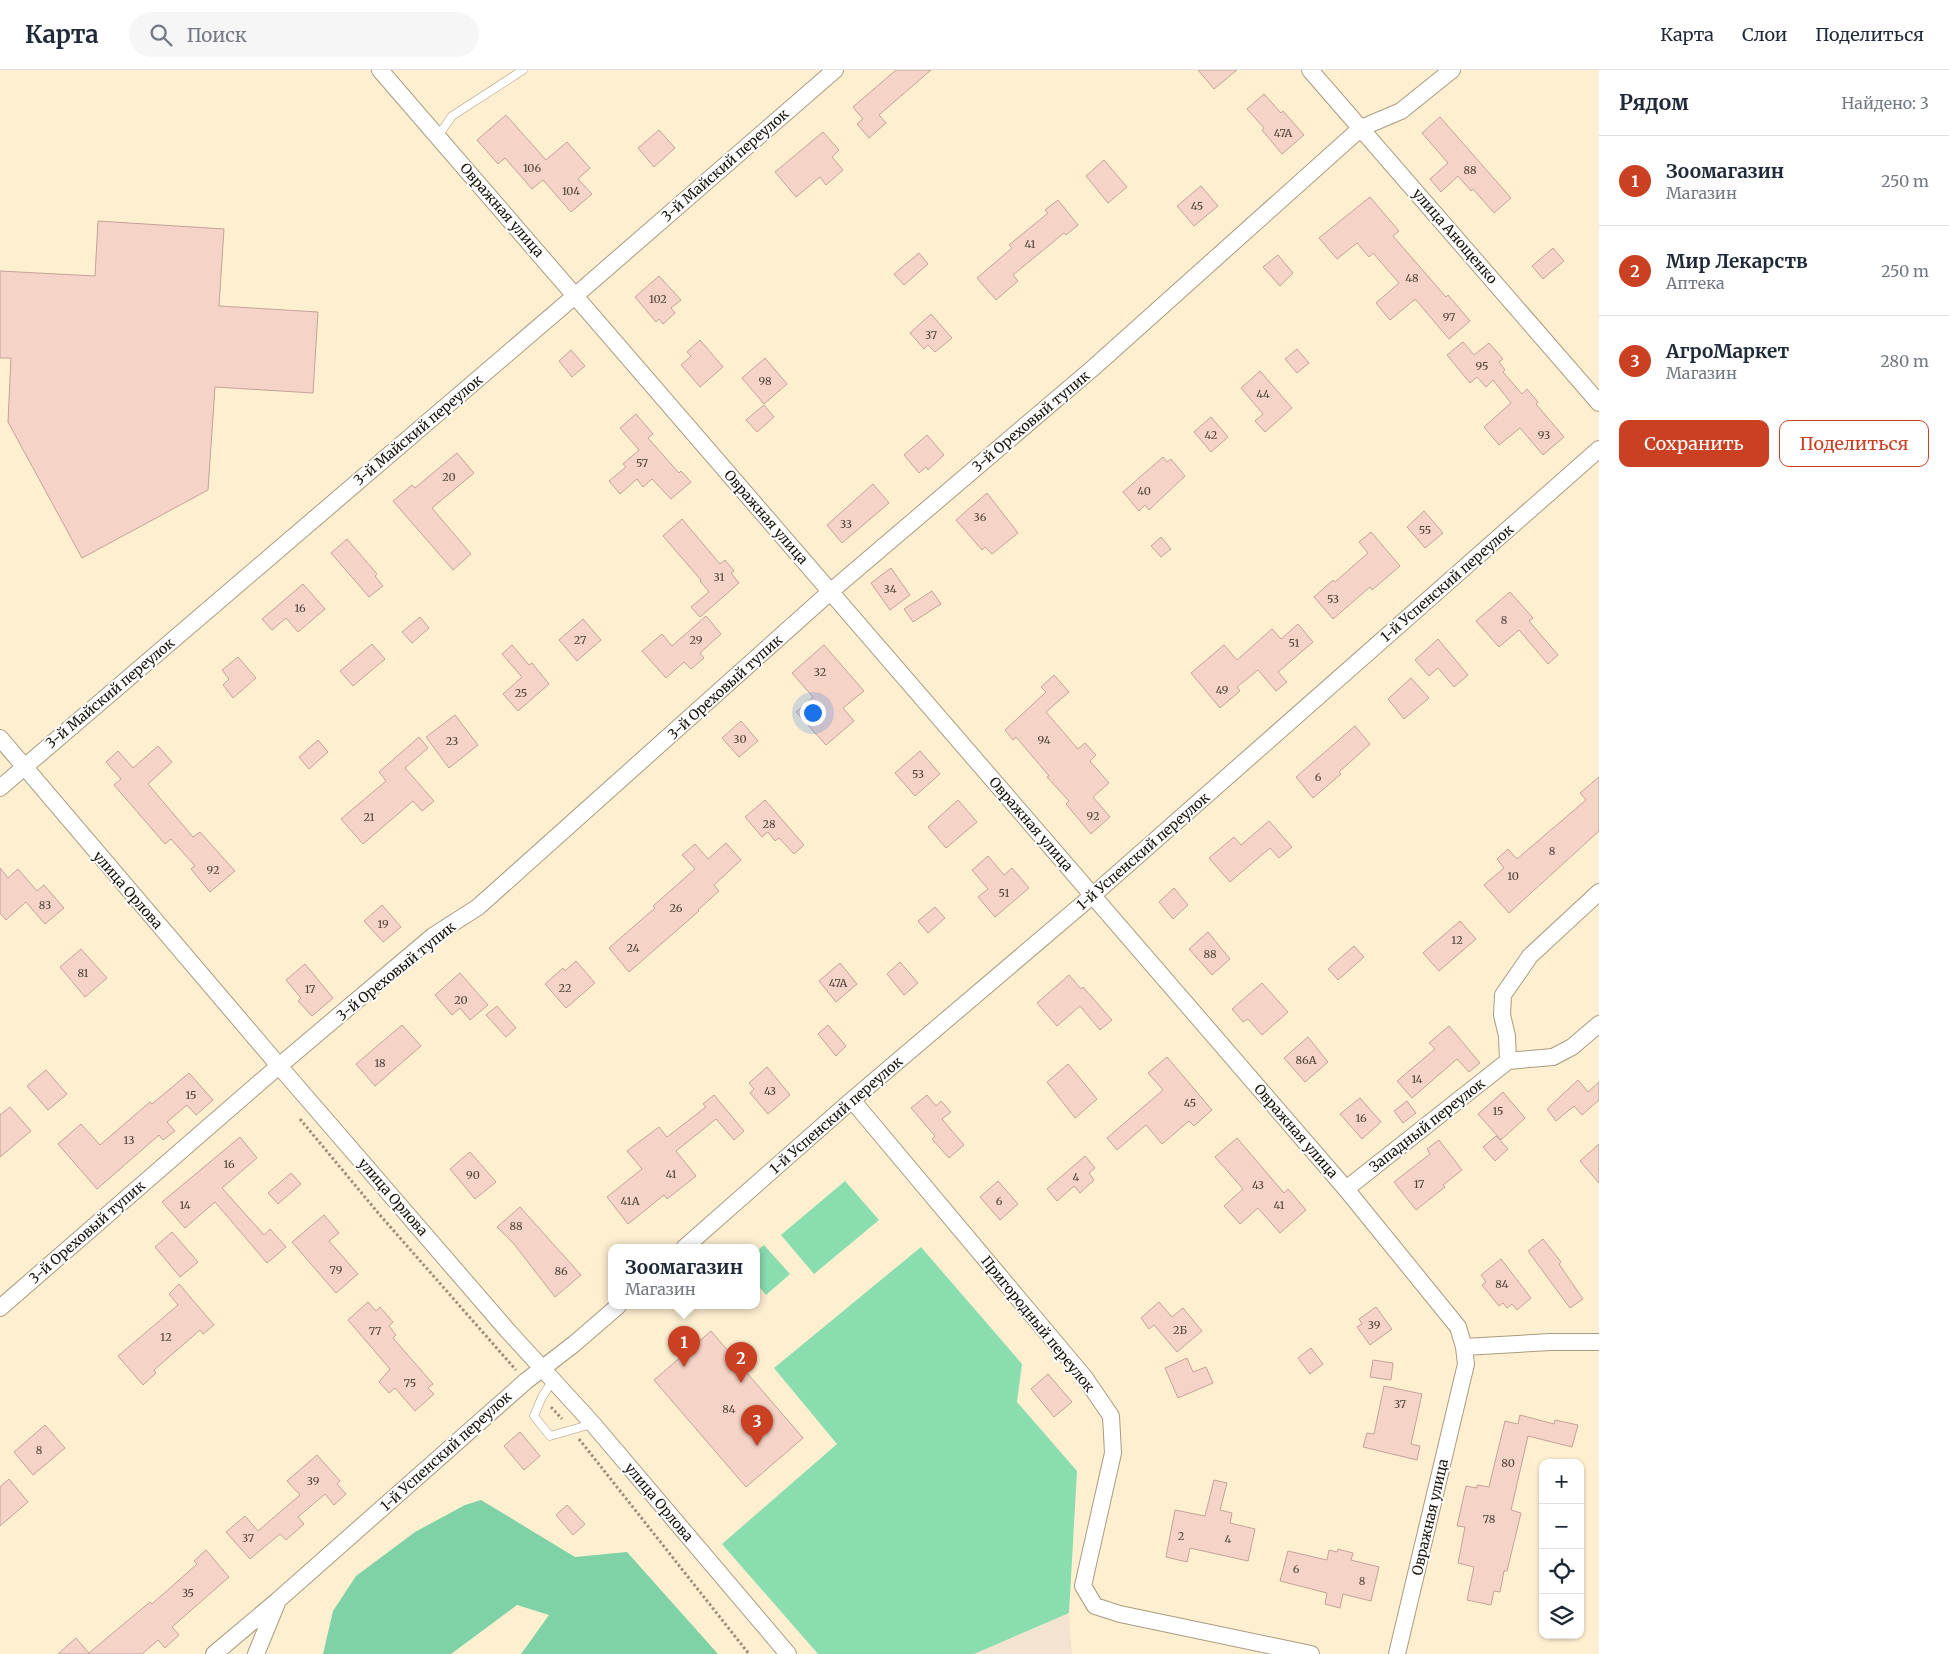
<!DOCTYPE html>
<html lang="ru">
<meta charset="utf-8">
<style>
body{margin:0;font-family:Merriweather,serif;background:#f6f6f7;color:#1f2937}
.controls{position:absolute;right:15px;bottom:15px;display:grid;overflow:hidden;border-radius:10px;box-shadow:0 1px 4px #0004}
.controls button{width:45px;height:45px;display:grid;place-items:center;padding:0;border:0;border-bottom:1px solid #e0e1e3;background:#fff;color:#1f2937;font:25px sans-serif}
.you{position:absolute;left:812px;top:642px;width:18px;height:18px;margin:-12px;border:4px solid #fff;border-radius:50%;background:#1a73e8;box-shadow:0 0 0 8px #1a73e833}
.badge{display:grid;place-items:center;width:32px;height:32px;border-radius:50%;background:#ca4022;color:#fff;font-size:16px;font-weight:700}
.pin{position:absolute;translate:-50% -41px;filter:drop-shadow(0 1px 2px #0008)}
.pin::after{content:'';position:absolute;top:26px;width:18px;height:15px;background:inherit;clip-path:polygon(0 0,100% 0,50% 100%)}
.popup{position:absolute;left:608px;top:1174px;width:152px;height:65px;box-sizing:border-box;display:grid;place-content:center;border-radius:10px;background:#fff;filter:drop-shadow(0 1px 4px #0005);font-size:16px;white-space:nowrap;color:#747a83}
.popup b{font-size:19px;color:#1f2937}
.popup::after{content:'';position:absolute;left:50%;top:100%;margin-left:-10px;border:10px solid transparent;border-top-color:#fff}
.list{margin:0;padding:0;list-style:none}
h2{display:flex;justify-content:space-between;align-items:center;height:65px;margin:0;padding:0 20px;font-size:21px}
h2 small{font-size:16px;font-weight:400;color:#747a83}
.list li{display:grid;grid-template-columns:32px 1fr auto;gap:15px;align-items:center;box-sizing:border-box;height:90px;padding:0 20px;border-top:1px solid #e0e1e3}
.list b{display:block;font-size:19px;white-space:nowrap}
.list p{margin:0;font-size:16px;white-space:nowrap;color:#747a83}
.list em{font-size:16px;font-style:normal;color:#747a83}
.actions{display:flex;gap:10px;padding:15px 20px}
.actions a{flex:1;padding:11px 0;border:1px solid #ca4022;border-radius:10px;text-align:center;font-size:18px;color:#ca4022}
.actions .main{background:#ca4022;color:#fff}
.icon{flex:none;width:28px;height:28px;fill:none;stroke:currentColor;stroke-width:2;stroke-linecap:round;stroke-linejoin:round}
.map{position:relative;flex:none;width:1599px;height:1584px;overflow:hidden}
header{display:flex;align-items:center;gap:30px;box-sizing:border-box;height:70px;padding:0 25px;background:#fff;border-bottom:1px solid #e0e1e3}
header strong{font-size:24px}
nav{display:flex;gap:28px;margin-inline-start:auto;font-size:18px}
.search{width:350px;height:45px;background:#f6f6f7;display:flex;align-items:center;gap:12px;box-sizing:border-box;padding:0 18px;border-radius:28px;color:#747a83;font-size:19px}
main{display:flex}
aside{flex:1;background:#fff}
.map>svg:first-child{display:block}
.medical{fill:#f3e4d1}
.green{fill:#8addaf}
.forest{fill:#7fd2a5}
.building{fill:#f5d3c7;stroke:#c4a398}
.lines{fill:none;stroke-linecap:round;stroke-linejoin:round}
.lane-casing{stroke:#a99b80;stroke-width:9}
.street-casing{stroke:#a99b80;stroke-width:18}
.path{stroke:#9a8f7a;stroke-width:3;stroke-dasharray:2.5 2.5;stroke-linecap:butt}
.lane{stroke:#fff;stroke-width:8}
.street{stroke:#fff;stroke-width:16}
.labels{text-anchor:middle;stroke-width:4;stroke-linejoin:round;paint-order:stroke}
.number-label{font-size:11px;fill:#4f4338}
.street-label{font-size:14px;fill:#181309;stroke:#fefefe}
</style>
<header>
<strong>Карта</strong>
<div class="search"><svg class="icon" aria-label="search" viewBox="0 0 24 24"><circle cx="10" cy="10" r="6"/><path d="M15 15l6 6"/></svg>Поиск</div>
<nav><a>Карта</a><a>Слои</a><a>Поделиться</a></nav>
</header>
<main>
<div class="map">
<svg width="1599" height="1584" viewBox="0 0 1599 1584">
<rect width="100%" height="100%" fill="#feefd1"/>
<path class="medical" d="M1069,1543L1072,1584H974Z"/>
<path class="green" d="M845,1111L879,1150L814,1204L781,1165Z
M764,1175L790,1204L766,1225L756,1213L757,1181Z
M921,1177L1022,1294L1017,1332L1077,1401L1069,1543L974,1584H818L722,1474L837,1374L774,1298Z"/>
<path class="forest" d="M481,1430L575,1487L627,1482L718,1584H521L549,1545L517,1535L451,1584H323L333,1541L356,1506L415,1462L465,1435Z"/>
<path class="building" d="M896,0H931L879,45L886,53L869,68L857,54L863,49L853,37Z
M1198,0H1237L1214,19Z
M1264,24L1281,43L1283,41L1304,65L1282,84L1262,60L1264,58L1247,39Z
M506,45L546,90L567,72L590,98L578,109L592,124L571,142L543,110L532,119L505,88L498,94L477,70Z
M1440,47L1511,128L1494,143L1473,119L1471,121L1458,106L1441,122L1430,109L1448,93L1422,63Z
M659,60L675,78L654,97L638,78Z
M823,62L839,80L832,87L843,100L826,115L820,107L796,127L775,102Z
M1104,90L1127,117L1108,133L1086,106Z
M1201,116L1218,136L1194,156L1177,136Z
M1370,127L1399,161L1393,166L1446,227L1448,225L1470,251L1449,269L1416,230H1414L1390,250L1376,233L1399,213L1373,183L1369,187L1357,173L1337,189L1319,168Z
M1058,130L1078,155L1066,165L1064,163L1013,205L1018,211L996,230L977,208L1012,178L1009,175L1048,143L1045,140Z
M98,151L224,159L219,236L318,242L313,323L215,317L208,420L82,488L8,352L11,288H0V201L95,206Z
M1553,178L1564,191L1543,209L1532,196Z
M919,183L928,194L904,215L894,204Z
M1278,185L1293,203L1280,216L1263,197Z
M659,206L681,230L671,238L675,243L663,254L659,249L656,252L635,227Z
M931,244L952,268L935,282L928,275L924,279L910,263Z
M700,270L723,297L700,317L681,295L691,286L687,282Z
M1463,272L1474,285L1489,273L1503,289L1499,292L1505,300L1503,302L1522,324L1527,319L1538,332L1536,334L1564,367L1543,385L1520,358L1499,375L1484,357L1511,333L1493,310L1486,317L1477,307L1470,313L1447,285Z
M1297,279L1309,293L1297,303L1285,289Z
M571,280L585,296L572,307L559,291Z
M765,288L787,314L764,334L742,308Z
M1260,301L1292,338L1265,362L1255,351L1263,344L1241,318Z
M764,335L774,347L757,362L746,350Z
M636,344L653,364L648,368L679,403L681,401L691,412L671,429L652,409L643,417L637,409L620,424L609,411L626,397L623,394L639,380L620,358Z
M1211,347L1228,367L1211,382L1194,362Z
M927,365L944,385L928,400L926,397L919,403L904,385Z
M457,383L474,403L432,438L471,484L453,500L393,431L412,415L415,418Z
M1163,387L1167,392L1171,389L1185,406L1149,440L1145,435L1139,441L1123,422Z
M873,414L889,433L842,473L827,455Z
M987,423L1018,463L992,484L985,477L982,480L956,450Z
M1424,441L1443,463L1425,478L1407,457Z
M682,449L720,494L725,490L734,501L731,503L739,513L700,547L691,537L709,522L700,511L701,510L663,466Z
M1371,462L1400,496L1372,520L1370,517L1333,549L1314,527L1333,510L1335,512L1368,483L1359,472Z
M1161,467L1171,479L1161,487L1151,476Z
M347,469L377,504L375,506L383,516L369,527L331,483Z
M891,498L910,525L890,540L871,513Z
M303,514L325,539L298,562L286,548L272,560L262,549Z
M932,521L941,534L913,552L904,539Z
M1510,522L1533,548L1529,551L1558,585L1548,594L1519,560L1499,577L1476,551Z
M706,546L721,564L700,583L704,588L691,599L684,592L666,608L642,581L662,564L672,576Z
M420,547L429,558L412,573L402,562Z
M583,549L601,570L577,591L559,570Z
M1298,554L1313,572L1278,602L1287,612L1276,621L1258,600L1237,617L1240,621L1220,638L1191,603L1224,575L1237,590L1272,559L1281,569Z
M1438,569L1468,605L1454,617L1438,598L1429,606L1415,590Z
M372,574L385,589L353,616L340,601Z
M512,575L529,595L532,593L549,614L518,641L503,624L522,607L502,584Z
M824,575L864,621L843,638L854,651L826,675L796,642L813,627L792,603Z
M238,587L256,608L233,628L223,615L229,609L222,600Z
M1054,605L1069,622L1046,642L1078,679L1085,673L1096,685L1090,691L1109,713L1093,727L1110,747L1091,764L1066,734L1069,731L1047,707L1049,706L1016,667L1013,670L1005,660L1046,622L1041,617Z
M1411,608L1429,628L1404,649L1388,629Z
M455,645L478,675L449,698L426,667Z
M741,651L758,671L739,687L722,668Z
M1355,656L1370,674L1339,702L1341,704L1313,728L1296,707Z
M419,667L428,678L405,698L434,731L422,741L413,731L363,774L341,749L386,711L379,702Z
M318,670L328,682L309,699L299,687Z
M158,676L172,692L148,714L193,767L200,762L235,801L210,822L191,799L195,796L171,769L165,774L114,715L121,709L106,692L118,681L133,698Z
M920,681L940,704L915,726L895,703Z
M1599,707V761L1509,843L1484,815L1504,798L1497,789L1508,779L1517,789L1586,730L1580,723Z
M765,730L804,775L794,784L779,768L775,771L768,762L762,767L745,747Z
M958,730L977,752L946,778L928,757Z
M1269,751L1292,777L1279,788L1270,778L1230,812L1209,788L1234,767L1241,775Z
M726,773L741,790L714,815L719,821L698,840L699,841L629,902L609,878L655,838L653,836L695,799L682,785L695,774L708,789Z
M988,786L1004,805L1012,798L1029,818L995,847L978,827L988,819L972,800Z
M0,798L8,808L18,799L37,821L44,815L64,838L45,854L26,832L6,850L0,843Z
M1174,818L1188,835L1173,849L1159,832Z
M382,835L401,857L383,872L364,851Z
M935,837L945,848L928,863L918,851Z
M1460,851L1476,869L1439,901L1423,883Z
M1208,862L1230,889L1212,905L1189,879Z
M1354,876L1364,887L1338,910L1328,899Z
M81,879L107,908L85,927L60,897Z
M576,891L595,913L566,938L545,914L563,898L565,901Z
M900,892L918,913L904,925L887,904Z
M840,893L857,914L836,932L819,911Z
M305,894L333,928L312,946L298,931L301,928L286,910Z
M460,903L488,935L470,950L460,938L452,945L435,925Z
M1069,905L1081,919L1083,917L1112,950L1100,960L1080,936L1057,956L1037,933Z
M1262,913L1288,942L1262,965L1248,949L1243,952L1232,939Z
M497,936L516,958L506,967L486,945Z
M402,955L421,976L375,1016L356,994Z
M828,955L846,976L836,986L818,964Z
M1449,956L1480,993L1469,1002L1457,989L1412,1028L1397,1011L1435,979L1429,973Z
M1308,967L1328,992L1305,1012L1284,988Z
M1167,987L1212,1040L1194,1056L1189,1051L1162,1074L1146,1055L1117,1080L1107,1068L1163,1020L1148,1003Z
M1068,994L1097,1029L1075,1048L1047,1012Z
M767,997L790,1025L768,1044L750,1023L754,1019L749,1013Z
M46,1000L67,1024L48,1040L27,1016Z
M189,1003L213,1030L196,1045L187,1035L167,1052L175,1061L163,1070L159,1065L97,1119L58,1074L81,1054L100,1075L150,1032L152,1034Z
M1578,1010L1588,1022L1599,1012V1030L1582,1045L1574,1036L1556,1051L1547,1039Z
M1503,1022L1525,1048L1501,1070L1478,1044Z
M714,1025L744,1061L734,1070L716,1049L676,1081L696,1106L667,1129L664,1125L628,1154L607,1127L642,1099L627,1081L659,1057L667,1067L706,1037L703,1034Z
M927,1025L936,1036L941,1031L951,1042L942,1049L964,1075L949,1088L932,1069L935,1066L911,1038Z
M1360,1028L1381,1052L1362,1069L1340,1044Z
M1407,1031L1416,1043L1403,1053L1394,1041Z
M10,1037L31,1061L0,1087V1045Z
M1496,1066L1508,1079L1495,1091L1483,1077Z
M240,1067L257,1088L222,1118L264,1165L270,1159L286,1177L267,1193L215,1132L185,1158L162,1132Z
M1237,1068L1284,1123L1288,1119L1306,1140L1280,1163L1258,1138L1240,1154L1224,1136L1243,1119L1215,1087Z
M1439,1070L1462,1100L1443,1115L1445,1117L1416,1140L1394,1112L1430,1084L1427,1079Z
M1599,1074V1113L1580,1091Z
M470,1082L496,1112L475,1129L450,1099Z
M1085,1086L1095,1098L1089,1103L1094,1110L1080,1123L1074,1116L1057,1131L1047,1119Z
M291,1103L301,1114L278,1134L268,1123Z
M998,1111L1018,1134L1000,1150L980,1127Z
M520,1137L581,1205L555,1227L514,1174L497,1157Z
M324,1145L339,1163L329,1171L358,1204L336,1223L292,1172Z
M172,1162L198,1192L180,1207L155,1177Z
M1543,1169L1561,1192L1559,1194L1583,1229L1570,1238L1528,1181Z
M1501,1189L1531,1228L1517,1240L1512,1234L1507,1238L1503,1233L1499,1236L1482,1215L1486,1212L1481,1205Z
M179,1214L214,1255L203,1264L200,1260L154,1300L156,1303L143,1315L118,1286L178,1235L169,1224Z
M368,1232L376,1241L380,1237L393,1252L389,1256L396,1265L393,1268L433,1314L428,1318L434,1324L415,1341L395,1318L389,1323L379,1312L390,1299L348,1250Z
M1159,1232L1172,1247L1183,1238L1202,1261L1177,1282L1154,1255L1149,1259L1141,1248Z
M1376,1237L1392,1259L1370,1275L1357,1257L1362,1254L1359,1249Z
M711,1261L803,1368L746,1417L654,1310Z
M1311,1278L1323,1294L1310,1304L1298,1288Z
M1187,1288L1193,1302L1206,1297L1213,1313L1178,1328L1165,1298Z
M1373,1290L1393,1293L1391,1310L1370,1307Z
M1048,1304L1072,1332L1054,1347L1031,1319Z
M1384,1316L1422,1324L1411,1374L1420,1376L1417,1390L1363,1377L1367,1363L1374,1364Z
M1520,1345L1554,1354L1555,1350L1578,1355L1572,1377L1528,1366L1511,1440L1521,1443L1507,1501H1504L1500,1522L1494,1521L1491,1535L1467,1530L1474,1497L1458,1493L1465,1457L1457,1456L1466,1416L1477,1418V1415L1489,1417L1505,1351L1518,1354Z
M45,1355L65,1378L33,1405L14,1382Z
M520,1362L540,1386L524,1400L504,1376Z
M317,1385L340,1411L337,1414L346,1424L334,1435L325,1424L298,1447L304,1454L286,1470L280,1464L250,1489L226,1462L245,1446L258,1461L300,1425L287,1411Z
M9,1409L28,1432L0,1456V1417Z
M1214,1410L1227,1413L1220,1440L1232,1443L1230,1453L1255,1459L1248,1491L1190,1478L1187,1492L1166,1487L1175,1440L1205,1446Z
M567,1435L585,1454L573,1465L556,1445Z
M1338,1479L1353,1483L1351,1490L1379,1497L1371,1531L1343,1524L1340,1538L1325,1534L1327,1523L1280,1511L1288,1481L1327,1490L1329,1480L1337,1482Z
M206,1480L229,1507L172,1557L179,1565L165,1578L158,1570L142,1584H58L76,1568L89,1583L150,1532L152,1534L197,1494L194,1491Z"/>
<g class="lines">
<g class="lane-casing">
<path id="lane" d="M438,66L452,46L523,0
M553,1310L542,1327L534,1346L550,1366L592,1354"/>
</g>
<g class="street-casing">
<path id="street" d="M380,0L1346,1119L1458,1257L1464,1277L1466,1294L1397,1584
M1310,0L1599,333
M0,668L280,997L508,1261L593,1354L788,1584
M0,718L576,225L835,0
M1508,991L1507,966L1502,945L1503,925L1530,886L1599,822
M852,1030L1085,1308L1111,1346L1113,1383L1083,1516L1095,1536L1120,1544L1311,1584
M1346,1119L1508,991L1553,987L1572,977L1599,954
M684,1178L852,1030L1092,826L1599,379
M0,1238L266,1007L433,866L478,837L830,522L1093,298L1361,58L1401,41L1452,0
M1464,1277L1550,1272H1599
M214,1584L277,1531L526,1311L574,1274L618,1236
M256,1584L277,1533"/>
</g>
<path class="path" d="M300,1049L379,1144L516,1300
M551,1337L562,1349
M579,1369L749,1584"/>
<use href="#lane" class="lane"/>
<use href="#street" class="street"/>
</g>
<g class="labels">
<g class="number-label">
<text x="1283" y="67">47А</text>
<text x="532" y="102">106</text>
<text x="1470" y="104">88</text>
<text x="571" y="125">104</text>
<text x="1197" y="140">45</text>
<text x="1030" y="178">41</text>
<text x="1412" y="212">48</text>
<text x="658" y="233">102</text>
<text x="1449" y="251">97</text>
<text x="931" y="269">37</text>
<text x="1482" y="300">95</text>
<text x="765" y="315">98</text>
<text x="1263" y="328">44</text>
<text x="1211" y="369">42</text>
<text x="1544" y="369">93</text>
<text x="642" y="397">57</text>
<text x="449" y="411">20</text>
<text x="1144" y="425">40</text>
<text x="980" y="451">36</text>
<text x="846" y="458">33</text>
<text x="1425" y="464">55</text>
<text x="719" y="511">31</text>
<text x="890" y="523">34</text>
<text x="1333" y="533">53</text>
<text x="300" y="542">16</text>
<text x="1504" y="554">8</text>
<text x="580" y="574">27</text>
<text x="696" y="574">29</text>
<text x="1294" y="577">51</text>
<text x="820" y="606">32</text>
<text x="1222" y="624">49</text>
<text x="521" y="627">25</text>
<text x="740" y="673">30</text>
<text x="1044" y="674">94</text>
<text x="452" y="675">23</text>
<text x="918" y="708">53</text>
<text x="1318" y="711">6</text>
<text x="1093" y="750">92</text>
<text x="369" y="751">21</text>
<text x="769" y="758">28</text>
<text x="1552" y="785">8</text>
<text x="213" y="804">92</text>
<text x="1513" y="810">10</text>
<text x="1004" y="827">51</text>
<text x="45" y="839">83</text>
<text x="676" y="842">26</text>
<text x="383" y="858">19</text>
<text x="1457" y="874">12</text>
<text x="633" y="882">24</text>
<text x="1210" y="888">88</text>
<text x="83" y="907">81</text>
<text x="838" y="917">47А</text>
<text x="565" y="922">22</text>
<text x="310" y="923">17</text>
<text x="461" y="934">20</text>
<text x="1306" y="994">86А</text>
<text x="380" y="997">18</text>
<text x="1417" y="1013">14</text>
<text x="770" y="1025">43</text>
<text x="191" y="1029">15</text>
<text x="1190" y="1037">45</text>
<text x="1498" y="1045">15</text>
<text x="1361" y="1052">16</text>
<text x="129" y="1074">13</text>
<text x="229" y="1098">16</text>
<text x="671" y="1108">41</text>
<text x="473" y="1109">90</text>
<text x="1076" y="1111">4</text>
<text x="1419" y="1118">17</text>
<text x="1258" y="1119">43</text>
<text x="630" y="1135">41А</text>
<text x="999" y="1135">6</text>
<text x="185" y="1139">14</text>
<text x="1279" y="1139">41</text>
<text x="516" y="1160">88</text>
<text x="336" y="1204">79</text>
<text x="561" y="1205">86</text>
<text x="1502" y="1218">84</text>
<text x="1374" y="1259">39</text>
<text x="1180" y="1264">2Б</text>
<text x="375" y="1265">77</text>
<text x="166" y="1271">12</text>
<text x="410" y="1317">75</text>
<text x="1400" y="1338">37</text>
<text x="729" y="1343">84</text>
<text x="39" y="1384">8</text>
<text x="1508" y="1397">80</text>
<text x="313" y="1415">39</text>
<text x="1489" y="1453">78</text>
<text x="1181" y="1470">2</text>
<text x="248" y="1472">37</text>
<text x="1228" y="1473">4</text>
<text x="1296" y="1503">6</text>
<text x="1362" y="1515">8</text>
<text x="188" y="1527">35</text>
</g>
<g class="street-label">
<text transform="translate(725 95) rotate(-41)" y="5">3-й Майский переулок</text>
<text transform="translate(502 140) rotate(49)" y="5">Овражная улица</text>
<text transform="translate(1455 166) rotate(49)" y="5">улица Анощенко</text>
<text transform="translate(1031 351) rotate(-40)" y="5">3-й Ореховый тупик</text>
<text transform="translate(418 360) rotate(-40)" y="5">3-й Майский переулок</text>
<text transform="translate(766 447) rotate(49)" y="5">Овражная улица</text>
<text transform="translate(1447 513) rotate(-41)" y="5">1-й Успенский переулок</text>
<text transform="translate(725 617) rotate(-42)" y="5">3-й Ореховый тупик</text>
<text transform="translate(110 623) rotate(-40)" y="5">3-й Майский переулок</text>
<text transform="translate(1031 754) rotate(49)" y="5">Овражная улица</text>
<text transform="translate(1143 781) rotate(-41)" y="5">1-й Успенский переулок</text>
<text transform="translate(128 820) rotate(49)" y="5">улица Орлова</text>
<text transform="translate(396 901) rotate(-39)" y="5">3-й Ореховый тупик</text>
<text transform="translate(836 1045) rotate(-41)" y="5">1-й Успенский переулок</text>
<text transform="translate(1427 1055) rotate(-38)" y="5">Западный переулок</text>
<text transform="translate(1296 1061) rotate(49)" y="5">Овражная улица</text>
<text transform="translate(393 1127) rotate(49)" y="5">улица Орлова</text>
<text transform="translate(87 1162) rotate(-41)" y="5">3-й Ореховый тупик</text>
<text transform="translate(1038 1254) rotate(51)" y="5">Пригородный переулок</text>
<text transform="translate(446 1381) rotate(-42)" y="5">1-й Успенский переулок</text>
<text transform="translate(659 1432) rotate(50)" y="5">улица Орлова</text>
<text transform="translate(1430 1447) rotate(-77)" y="5">Овражная улица</text>
</g>
</g>
</svg>
<div class="controls">
<button>+</button>
<button>−</button>
<button><svg class="icon" aria-label="locate" viewBox="0 0 24 24"><circle cx="12" cy="12" r="6"/><path d="M12 2v4M12 18v4M2 12h4M18 12h4"/></svg></button>
<button><svg class="icon" aria-label="layers" viewBox="0 0 24 24"><path d="M12 4l9 5-9 5-9-5zM3 14l9 5 9-5"/></svg></button>
</div>
<div class="you"></div>
<div class="pin badge" style="left:684px;top:1297px">1</div>
<div class="popup"><b>Зоомагазин</b>Магазин</div>
<div class="pin badge" style="left:741px;top:1313px">2</div>
<div class="pin badge" style="left:757px;top:1376px">3</div>
</div>
<aside>
<h2>Рядом<small>Найдено: 3</small></h2>
<ul class="list">
<li><span class="badge">1</span><div><b>Зоомагазин</b><p>Магазин</p></div><em>250 m</em></li>
<li><span class="badge">2</span><div><b>Мир Лекарств</b><p>Аптека</p></div><em>250 m</em></li>
<li><span class="badge">3</span><div><b>АгроМаркет</b><p>Магазин</p></div><em>280 m</em></li>
</ul>
<div class="actions"><a class="main">Сохранить</a><a>Поделиться</a></div>
</aside>
</main>
